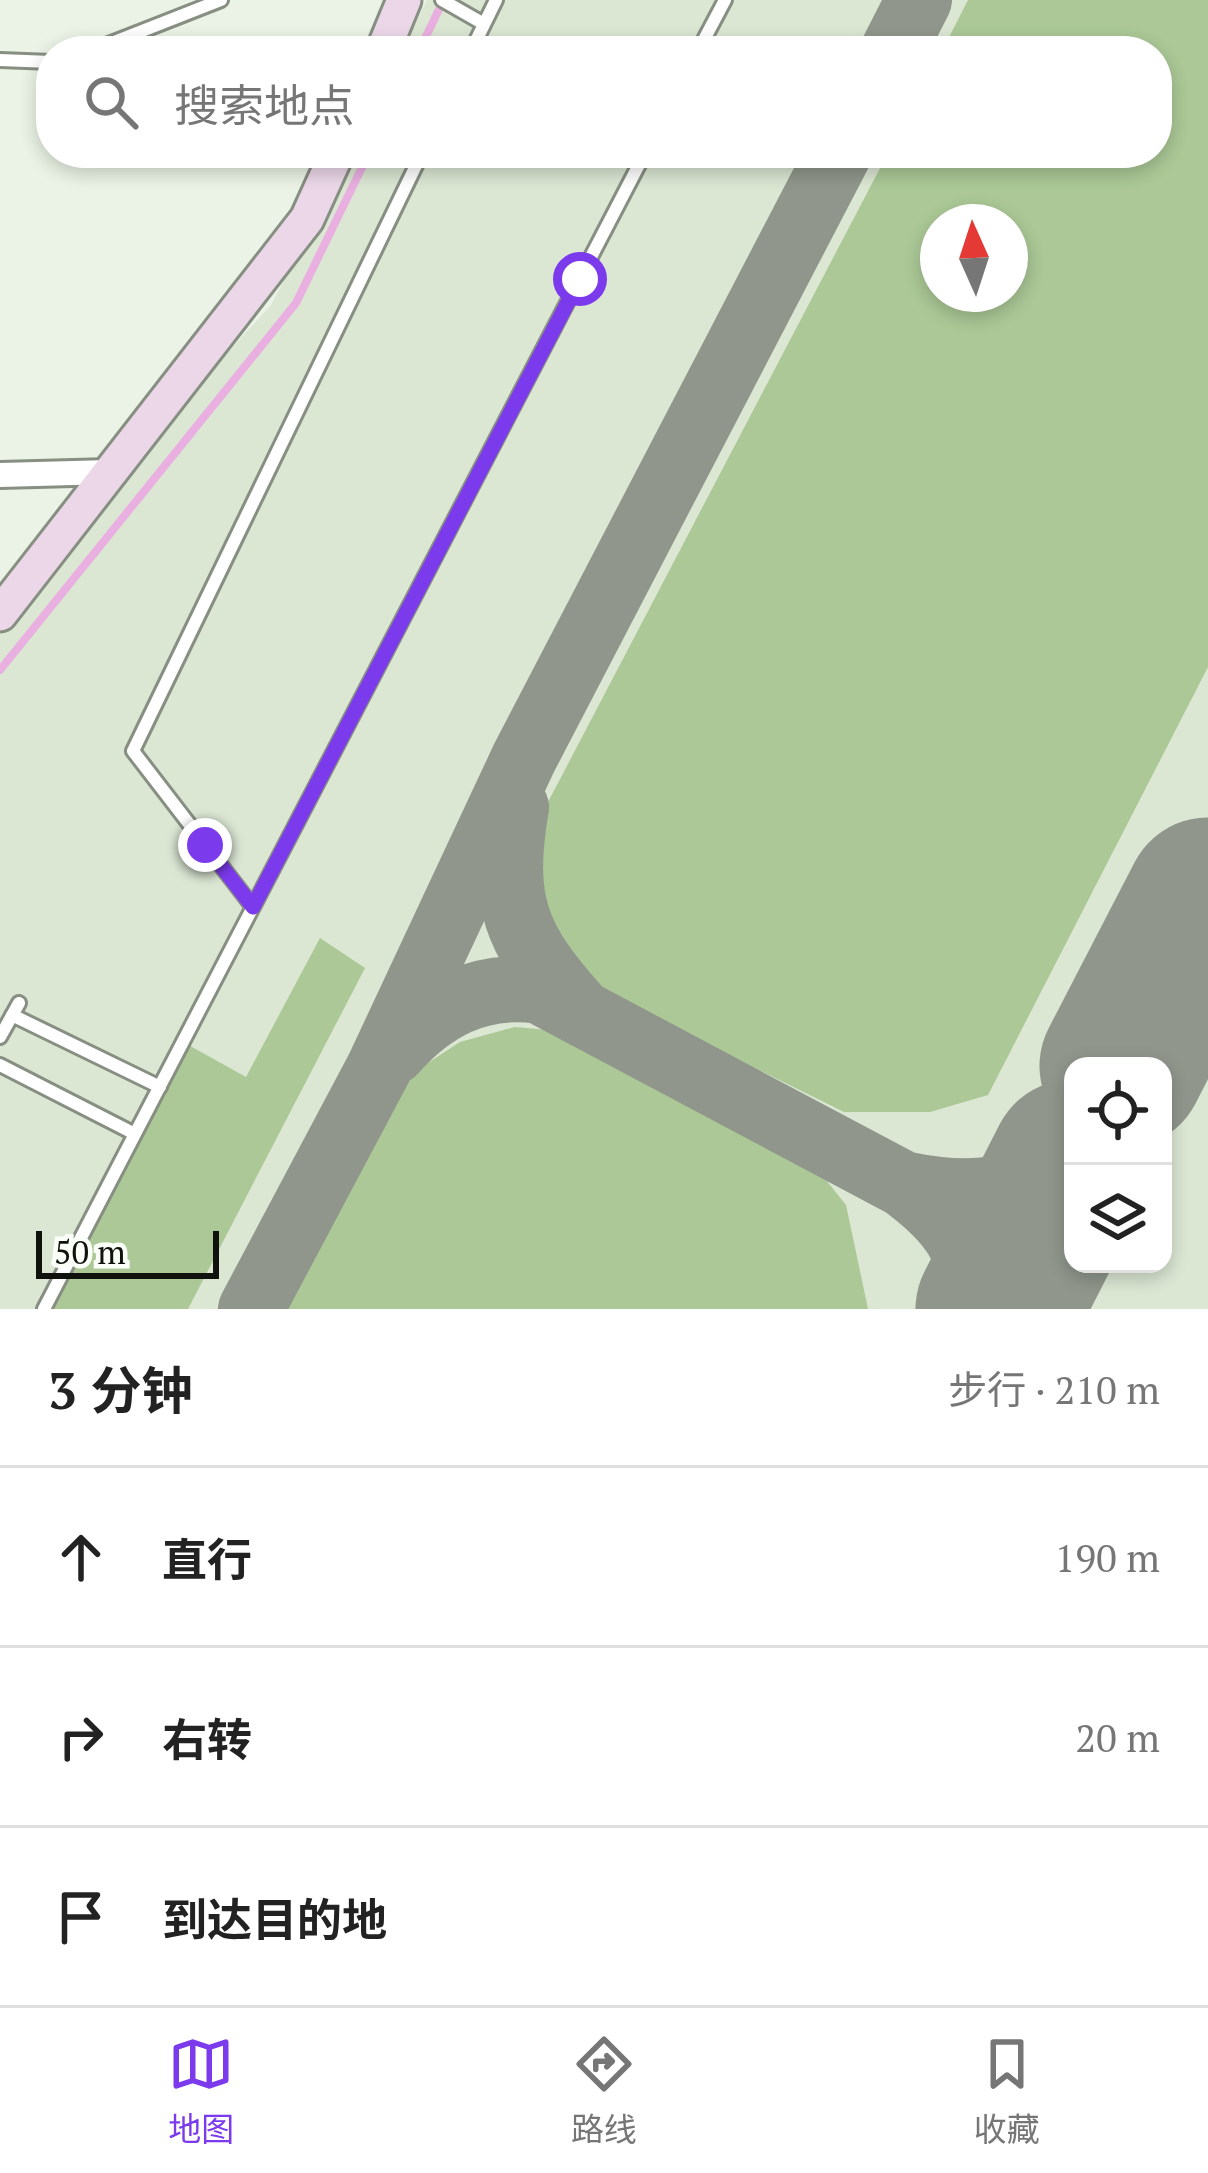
<!DOCTYPE html>
<html lang="zh">
<meta charset="utf-8">
<style>
body{margin:0;font-family:"PT Serif","Noto Sans SC",serif;background:#f2f2f2;color:#222}
.controls{position:absolute;right:36px;bottom:36px;display:grid;overflow:hidden;border-radius:24px;box-shadow:0 6px 18px #0003}
.controls button{width:108px;height:108px;display:grid;place-items:center;padding:0;border:0;border-bottom:3px solid #e0e0e0;background:#fff;color:#222;font:60px sans-serif}
.compass{position:absolute;left:920px;top:204px;width:108px;height:108px;border-radius:50%;background:#fff;box-shadow:0 6px 18px #0003;rotate:357deg}
.scale{position:absolute;left:36px;bottom:30px;width:183px;box-sizing:border-box;padding-left:12px;border:6px solid #0f120d;border-top:0;font-size:33px;line-height:42px;white-space:nowrap;color:#0f120d;-webkit-text-stroke:9px #fafff7;paint-order:stroke}
.stop{position:absolute;width:36px;height:36px;margin:-27px;border:9px solid #7c3aed;border-radius:50%;background:#fff}
.stop.end{background:#7c3aed;border-color:#fff;box-shadow:0 3px 12px #0008}
.list{margin:0;padding:0;list-style:none}
h2{display:flex;justify-content:space-between;align-items:center;height:156px;margin:0;padding:0 48px;font-size:51px}
h2 small{font-size:39px;font-weight:400;color:#767676}
.list li{display:grid;grid-template-columns:78px 1fr auto;gap:36px;align-items:center;box-sizing:border-box;height:180px;padding:0 48px;border-top:3px solid #e0e0e0}
.list b{display:block;font-size:45px;white-space:nowrap}
.list em{font-size:39px;font-style:normal;color:#767676}
.icon{flex:none;width:66px;height:66px;fill:none;stroke:currentColor;stroke-width:2;stroke-linecap:round;stroke-linejoin:round}
.map{position:relative;flex:none;width:1208px;height:1309px;overflow:hidden}
.search{position:absolute;background:#fff;box-shadow:0 6px 18px #0003;left:36px;right:36px;top:36px;height:132px;display:flex;align-items:center;gap:30px;box-sizing:border-box;padding:0 42px;border-radius:48px;color:#767676;font-size:45px}
.sheet{height:696px;background:#fff}
nav{display:flex;justify-content:space-around;align-items:center;box-sizing:border-box;height:168px;border-top:3px solid #e0e0e0;background:#fff;font-size:33px;color:#767676}
nav a{display:grid;justify-items:center;gap:6px}
nav .on{color:#7c3aed}
.map>svg:first-child{display:block}
.built{fill:#dbe6d3;fill-rule:evenodd}
.green{fill:#abc896;fill-rule:evenodd}
.lines{fill:none;stroke-linecap:round;stroke-linejoin:round}
.stream{stroke:#eaafe1;stroke-width:8}
.taxiway{stroke:#90968c;stroke-width:66}
.runway{stroke:#90968c;stroke-width:165}
.service-casing{stroke:#878e82;stroke-width:18}
.minor-casing{stroke:#878e82;stroke-width:30}
.secondary-casing{stroke:#878e82;stroke-width:39}
.service{stroke:#fff;stroke-width:12}
.minor{stroke:#fff;stroke-width:24}
.secondary{stroke:#ebd7e8;stroke-width:33}
.route{stroke:#7c3aed;stroke-width:15}
</style>
<div class="map">
<svg width="1208" height="1309" viewBox="0 0 1208 1309">
<rect width="100%" height="100%" fill="#ebf3e6"/>
<path class="built" d="M427,0H1208V1309H0V633L200,383L271,305L351,153H1157V51H402ZM938,222H1010V294H938ZM1073,1066H1163V1264H1073Z"/>
<path class="green" d="M968,0H1208V667L988,1095L930,1112H844L597,990L556,935L532,869L547,804L888,153H1157V51H942ZM938,222H1010V294H938Z
M320,938L365,968L188,1309H44L183,1042L246,1077Z
M515,1027L561,1031L814,1165L846,1205L868,1309H287L403,1079L460,1042Z"/>
<g class="lines">
<path class="stream" d="M419,51L443,1
M0,670L296,303L369,153"/>
<path class="taxiway" d="M893,51L919,0
M516,807C500,902 515,939 578,1009
M393,1052C432,1008 479,982 540,991L903,1184C949,1218 975,1249 975,1309
M903,1184C966,1197 1025,1197 1073,1147
M251,1309L379,1068L524,758L839,153"/>
<path class="runway" d="M1122,1066L1208,900
M998,1309L1073,1162"/>
<g class="service-casing">
<path id="service" d="M442,0L484,24
M91,51L221,0
M471,51L496,0
M698,51L725,0
M0,60L51,62
M253,907L133,751L422,153
M12,1015L160,1087
M0,1037L19,1003
M0,1065L135,1134
M44,1309L645,153"/>
</g>
<g class="minor-casing">
<path id="minor" d="M0,475L110,472"/>
</g>
<g class="secondary-casing">
<path id="secondary" d="M383,51L404,0
M0,614L307,219L337,153"/>
</g>
<use href="#service" class="service"/>
<use href="#minor" class="minor"/>
<use href="#secondary" class="secondary"/>
</g>
<g class="lines">
<path class="route" d="M205,845L253,907L580,279"/>
</g>
</svg>
<div class="controls">
<button><svg class="icon" aria-label="locate" viewBox="0 0 24 24"><circle cx="12" cy="12" r="6"/><path d="M12 2v4M12 18v4M2 12h4M18 12h4"/></svg></button>
<button><svg class="icon" aria-label="layers" viewBox="0 0 24 24"><path d="M12 4l9 5-9 5-9-5zM3 14l9 5 9-5"/></svg></button>
</div>
<svg class="compass" viewBox="-18 -18 36 36"><path d="M0-13l5 13h-10z" fill="#e53935"/><path d="M0 13l5-13h-10z" fill="#767676"/></svg>
<div class="scale">50 m</div>
<div class="stop" style="left:580px;top:279px"></div>
<div class="stop end" style="left:205px;top:845px"></div>
<div class="search"><svg class="icon" aria-label="search" viewBox="0 0 24 24"><circle cx="10" cy="10" r="6"/><path d="M15 15l6 6"/></svg>搜索地点</div>
</div>
<section class="sheet">
<h2>3 分钟<small>步行 · 210 m</small></h2>
<ul class="list">
<li><svg class="icon" aria-label="ahead" viewBox="0 0 24 24"><path d="M12 20V5M6 11l6-6 6 6"/></svg><div><b>直行</b></div><em>190 m</em></li>
<li><svg class="icon" aria-label="right" viewBox="0 0 24 24"><path d="M7 20v-9h11M14 6l5 5-5 5"/></svg><div><b>右转</b></div><em>20 m</em></li>
<li><svg class="icon" aria-label="arrive" viewBox="0 0 24 24"><path d="M6 21V4h12l-3 4 3 4H6"/></svg><div><b>到达目的地</b></div></li>
</ul>
</section>
<nav>
<a class="on"><svg class="icon" aria-label="map" viewBox="0 0 24 24"><path d="M3 6l6-2 6 2 6-2v14l-6 2-6-2-6 2zM9 4v14M15 6v14"/></svg>地图</a>
<a><svg class="icon" aria-label="directions" viewBox="0 0 24 24"><path d="M12 3l9 9-9 9-9-9zM9 14v-3h6M13 9l2 2-2 2"/></svg>路线</a>
<a><svg class="icon" aria-label="saved" viewBox="0 0 24 24"><path d="M7 4h10v16l-5-4-5 4z"/></svg>收藏</a>
</nav>
